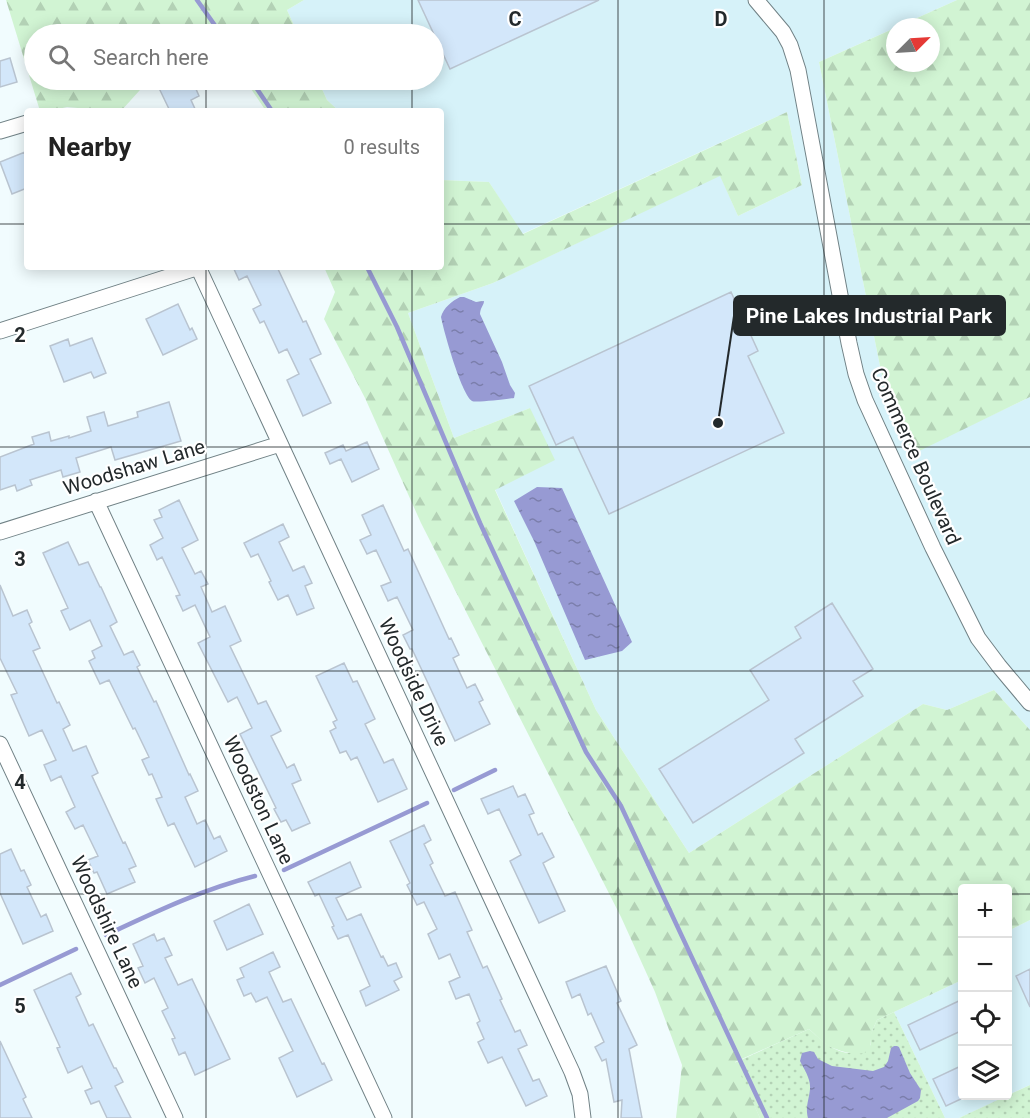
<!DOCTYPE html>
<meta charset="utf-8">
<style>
body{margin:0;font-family:Roboto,sans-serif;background:#f2f2f2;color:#222}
.controls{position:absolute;right:18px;bottom:18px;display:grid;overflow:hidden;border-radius:6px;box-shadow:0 3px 15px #0003}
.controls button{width:54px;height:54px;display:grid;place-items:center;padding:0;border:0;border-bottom:2px solid #e0e0e0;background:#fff;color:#222;font:30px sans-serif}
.compass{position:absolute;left:886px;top:18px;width:54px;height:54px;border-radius:50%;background:#fff;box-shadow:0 3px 15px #0003;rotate:66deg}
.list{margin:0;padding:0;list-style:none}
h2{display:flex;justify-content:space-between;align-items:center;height:78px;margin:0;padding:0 24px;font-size:26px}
h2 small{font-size:20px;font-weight:400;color:#767676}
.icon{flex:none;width:33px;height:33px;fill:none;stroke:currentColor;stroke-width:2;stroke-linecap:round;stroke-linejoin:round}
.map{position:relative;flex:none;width:1030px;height:1118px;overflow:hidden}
.search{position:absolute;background:#fff;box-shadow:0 3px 15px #0003;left:24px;top:24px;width:420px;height:66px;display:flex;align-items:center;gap:15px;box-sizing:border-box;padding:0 21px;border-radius:33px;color:#767676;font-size:22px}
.panel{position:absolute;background:#fff;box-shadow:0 3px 15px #0003;left:24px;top:108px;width:420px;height:162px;border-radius:6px}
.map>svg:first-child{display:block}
.built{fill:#d6f2f9}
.grass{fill:url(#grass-dots)}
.forest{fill:url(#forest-firs)}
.water{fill:url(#water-ripples)}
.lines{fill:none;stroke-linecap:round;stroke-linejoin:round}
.stream{stroke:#979ad3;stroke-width:4.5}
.building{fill:#d3e7fa;stroke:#b9c4d0;stroke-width:1.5}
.street-casing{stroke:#708185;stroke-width:17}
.street{stroke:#fff;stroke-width:15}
.grid{fill:none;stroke:#23292b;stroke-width:1.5;stroke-opacity:0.55}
.labels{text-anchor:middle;stroke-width:4.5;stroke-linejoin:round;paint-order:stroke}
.street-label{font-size:20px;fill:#23292b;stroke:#fff}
.grid-label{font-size:20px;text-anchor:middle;font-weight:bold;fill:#23292b;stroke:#fff;stroke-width:4.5;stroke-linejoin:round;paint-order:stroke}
.leader{fill:none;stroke:#23292b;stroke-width:2}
.callout-dot{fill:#23292b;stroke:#fff;stroke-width:2}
.callout{fill:#23292b;stroke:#23292b;stroke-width:2}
.callout-label{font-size:21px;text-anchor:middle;font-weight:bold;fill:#fff}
</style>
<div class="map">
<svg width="1030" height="1118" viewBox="0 0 1030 1118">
<defs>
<pattern id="grass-dots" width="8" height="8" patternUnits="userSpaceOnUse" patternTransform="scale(1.5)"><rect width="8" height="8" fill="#d1f4d3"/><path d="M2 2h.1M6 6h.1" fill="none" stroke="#b3d1b5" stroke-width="1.8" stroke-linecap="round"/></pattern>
<pattern id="forest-firs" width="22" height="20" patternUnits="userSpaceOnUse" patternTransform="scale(1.5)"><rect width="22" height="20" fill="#d1f4d3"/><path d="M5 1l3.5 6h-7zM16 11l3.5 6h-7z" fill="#b3d1b5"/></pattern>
<pattern id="water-ripples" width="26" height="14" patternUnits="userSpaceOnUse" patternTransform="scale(1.5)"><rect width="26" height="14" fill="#979ad3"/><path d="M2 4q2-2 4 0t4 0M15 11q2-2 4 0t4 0" fill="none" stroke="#7b7eab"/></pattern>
</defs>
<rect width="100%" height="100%" fill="#f1fcfe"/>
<path class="built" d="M304,0H957L819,62L885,391L912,453L1030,397V730L994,690L947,710L923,704L689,853L596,710L495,489L530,408L454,438L408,313L493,283L720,175L738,216L802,185L787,112L522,234L489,182L441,180V111H339L327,100L318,80H434V34H298L287,10Z
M1030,920V1085L1008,1095V931Z
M962,980V1096H1007L959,1118H945L894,1012Z"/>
<path class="grass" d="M894,1012L945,1118H760L734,1063L809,1029C821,1040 835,1054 853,1053C858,1053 866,1047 871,1045L870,1036L877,1020Z
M1030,1085V1118H959Z"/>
<path class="forest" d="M6,0H304L287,10L298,34H34V80H149L121,111H95L89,109L67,107L49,111H40Z
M957,0H1030V397L913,454L885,391L819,62L895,28V63H931V27H897Z
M245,80H318L327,100L339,111H266Z
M787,112L802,185L738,216L720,176L493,283L408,313L454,438L530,408L555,460L495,490L596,710L689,853L923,704L947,710L994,690L1030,730V920L1008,931V888H962V980L877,1020C875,1025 871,1032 871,1038C870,1043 872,1047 868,1051C860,1058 835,1050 827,1045C821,1041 815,1034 809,1029L735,1062L760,1118H676L682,1065L655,992L621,917L421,523L365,398L324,319L335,292L324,267H441V180L489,182L523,234Z"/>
<path class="water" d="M460,297H464L476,302L484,301C484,305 480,308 480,314L502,362L510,385L515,393L514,398C508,399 475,403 472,401C461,393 444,332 441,317C443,308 452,301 460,297Z
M537,487L562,488L632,642L622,651L585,660L534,541L514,501Z
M894,1046H897L899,1047L910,1073L921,1090L920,1098L918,1101L887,1118H808C805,1107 809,1100 810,1089C811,1079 804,1069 800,1061L802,1053L810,1051L814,1052L818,1059L832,1066L873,1071L884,1067L888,1061L891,1048Z"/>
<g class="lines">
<path class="stream" d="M197,0L221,34
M251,80L272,111
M367,267L397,327L480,523L586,752L621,806L767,1118
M454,790L495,770
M284,870L427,803
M106,935C155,912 203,889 255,876
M0,985L76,949"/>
</g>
<path class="building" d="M418,0H599L450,69Z
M10,58L17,82L0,87V61Z
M167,80H192L199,96L191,100L196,111H170L157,84Z
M25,152L27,158V188L12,194L0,162Z
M233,267H277L303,322L306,321L321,354L310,359L331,403L303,416L287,380L299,374L287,349L279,353L264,321L260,323L253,309L261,305L247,276L239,280Z
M731,292L758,351L748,356L784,433L609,514L573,437L556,445L529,386Z
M178,304L190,330L192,328L197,339L163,355L146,319Z
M92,338L106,373L94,378L91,372L64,382L50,346L68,339L70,346Z
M169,402L181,441L115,460L111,447L76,458L80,472L63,477L61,470L30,480L32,485L17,491L15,485L0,490V457L34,444L32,437L49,432L51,441L69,436V438L91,431L87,417L104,412L108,426L138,417L137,412Z
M367,442L379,469L352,482L341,459L330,464L325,453L343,445L346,451Z
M179,500L198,540L182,548L195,574L201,571L208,584L201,587L212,612L225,606L241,641L230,646L258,704L266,701L281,731L271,736L287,768L294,764L301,780L292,784L310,823L292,831L286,820L281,822L274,809L276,808L240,734L252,728L237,697L228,702L198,643L210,637L195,605L183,611L176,596L180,595L162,557L157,560L150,545L163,538L154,520L162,517L159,510Z
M383,505L404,551L408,549L449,639L451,638L459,655L453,658L467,688L475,684L483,700L479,702L490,724L455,741L412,649H410L403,635L413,630L397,597L388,601L381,586L391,582L376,550L367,554L360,540L371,535L362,515Z
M283,524L289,537L279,542L293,571L304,566L312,583L305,586L314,608L297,615L288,595L278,600L269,582L271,581L258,554L251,557L244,543Z
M68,542L79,565L88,562L100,587H101L117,622L110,626L124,655L133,651L140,665L137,667L154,702L156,701L189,775L190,774L198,791L185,797L197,824L205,820L214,839L220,836L227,851L195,867L174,823L168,826L156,799L162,797L152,774L149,775L142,760L149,757L135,728L133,729L109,680L100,684L89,661L95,658L92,651L102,646L90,620L70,630L61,611L68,608L43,553Z
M0,585L13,616L27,610L32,622L29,624L40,648L33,651L57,703L59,702L70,725L63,729L73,751L86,746L98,773L92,776L123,843L125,842L136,866L129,869L135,882L107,894L97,872L94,873L88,860L98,856L83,825L75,829L66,812L75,807L61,776L51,781L44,765L56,760L42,730L29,736L11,695L17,693L0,658Z
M832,603L873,669L853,681L863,696L795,739L804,753L693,823L659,769L769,700L750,670L801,638L795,627Z
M344,663L353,682L357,681L375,719L365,724L384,763L393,759L407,789L378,802L357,757L351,760L346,751L340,753L330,731L336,728L333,722L337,720L316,676Z
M513,786L518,797L525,794L534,813L529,815L538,835L542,833L554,857L543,863L565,911L539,923L510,861L521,855L499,809L488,814L481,799Z
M424,825L431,840L424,844L433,863L430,865L445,896L455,892L472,930L467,932L483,968L487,966L502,999L500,1000L515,1032L520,1030L527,1045L518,1049L533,1081L539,1079L547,1096L526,1106L502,1057L488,1063L478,1042L484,1039L477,1023L480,1021L469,994L456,999L449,982L460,977L450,954L439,959L428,934L437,929L424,902L417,905L407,885L410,883L390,841Z
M11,849L21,871L24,870L31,885L27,887L41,917L46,914L53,931L23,944L0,893V854Z
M350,862L361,887L336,898L347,920L361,914L381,957L383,956L388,966L396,963L402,977L394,981L399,990L366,1006L360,991L370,986L348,935L338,939L332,927L334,926L319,894L315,896L308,882Z
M249,904L263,934L227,950L214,921Z
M154,934L157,941L164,938L172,955L165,958L178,985L192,979L230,1059L195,1075L185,1052L179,1055L172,1039L175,1038L162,1011L168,1008L154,978L145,983L138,968L143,966L133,944Z
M273,952L280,967L269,972L283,1002L291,999L322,1064L324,1063L332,1080L297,1097L279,1058L293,1051L267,997L256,1002L251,993L244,996L237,980L244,977L240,968Z
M606,966L621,1001L617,1003L637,1045L629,1049L642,1118H621L622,1100L614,1102L606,1059L602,1061L595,1047L604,1042L591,1013L588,1015L580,994L572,998L566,982Z
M1030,969V1007L1016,976Z
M71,973L81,994L76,997L89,1026L93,1024L114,1068H116L123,1082L115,1086L131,1118H107L99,1101L91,1104L85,1091L92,1088L82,1066L68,1073L57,1048L60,1047L34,990Z
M963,999V1030L920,1050L908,1025Z
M0,1041L26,1097L23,1099L32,1118H0Z
M963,1065V1098L946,1106L933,1079Z"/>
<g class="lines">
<g class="street-casing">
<path id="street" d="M756,0L783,32L790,45L798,70L849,343L856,374L865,400L933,548L978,638L999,666L1030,703
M0,131L27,123
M198,267L572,1072L580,1094L583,1118
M0,331L199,267
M96,501L384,1118
M0,532L280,444
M0,744L175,1118"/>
</g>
<use href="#street" class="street"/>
</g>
<path class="grid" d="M206,0V34M412,0V34M618,0V1118M824,0V1118M206,80V111M412,80V111M0,224H27M441,224H1030M206,267V1118M412,267V1118M0,447H1030M0,671H1030M0,894H962M1008,894H1030"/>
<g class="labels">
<g class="street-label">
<text transform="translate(916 456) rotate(66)" y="7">Commerce Boulevard</text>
<text transform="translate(134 467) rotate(-17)" y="7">Woodshaw Lane</text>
<text transform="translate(414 682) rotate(65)" y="7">Woodside Drive</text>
<text transform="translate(259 800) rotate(65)" y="7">Woodston Lane</text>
<text transform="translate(107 922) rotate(65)" y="7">Woodshire Lane</text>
</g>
</g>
<g class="grid-label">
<text x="515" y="26">C</text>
<text x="721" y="26">D</text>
<text x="20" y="342">2</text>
<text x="20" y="566">3</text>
<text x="20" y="789">4</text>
<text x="20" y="1013">5</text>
</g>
<path class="leader" d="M718 423L734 316"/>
<circle class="callout-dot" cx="718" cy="423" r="6"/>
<rect class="callout" x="734" y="296" width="271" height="39" rx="6"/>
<g class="callout-label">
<text x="869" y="323">Pine Lakes Industrial Park</text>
</g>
</svg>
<div class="controls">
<button>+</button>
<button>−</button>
<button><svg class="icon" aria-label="locate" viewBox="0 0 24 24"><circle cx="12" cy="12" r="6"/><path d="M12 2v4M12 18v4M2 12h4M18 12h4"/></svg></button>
<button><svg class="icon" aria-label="layers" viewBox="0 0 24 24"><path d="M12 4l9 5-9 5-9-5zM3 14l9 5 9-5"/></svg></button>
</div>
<svg class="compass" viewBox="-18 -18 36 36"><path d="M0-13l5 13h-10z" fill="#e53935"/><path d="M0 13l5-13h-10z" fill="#767676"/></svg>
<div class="search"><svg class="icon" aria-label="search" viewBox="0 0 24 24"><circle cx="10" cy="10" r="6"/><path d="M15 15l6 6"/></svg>Search here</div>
<section class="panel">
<h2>Nearby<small>0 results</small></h2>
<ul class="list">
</ul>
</section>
</div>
